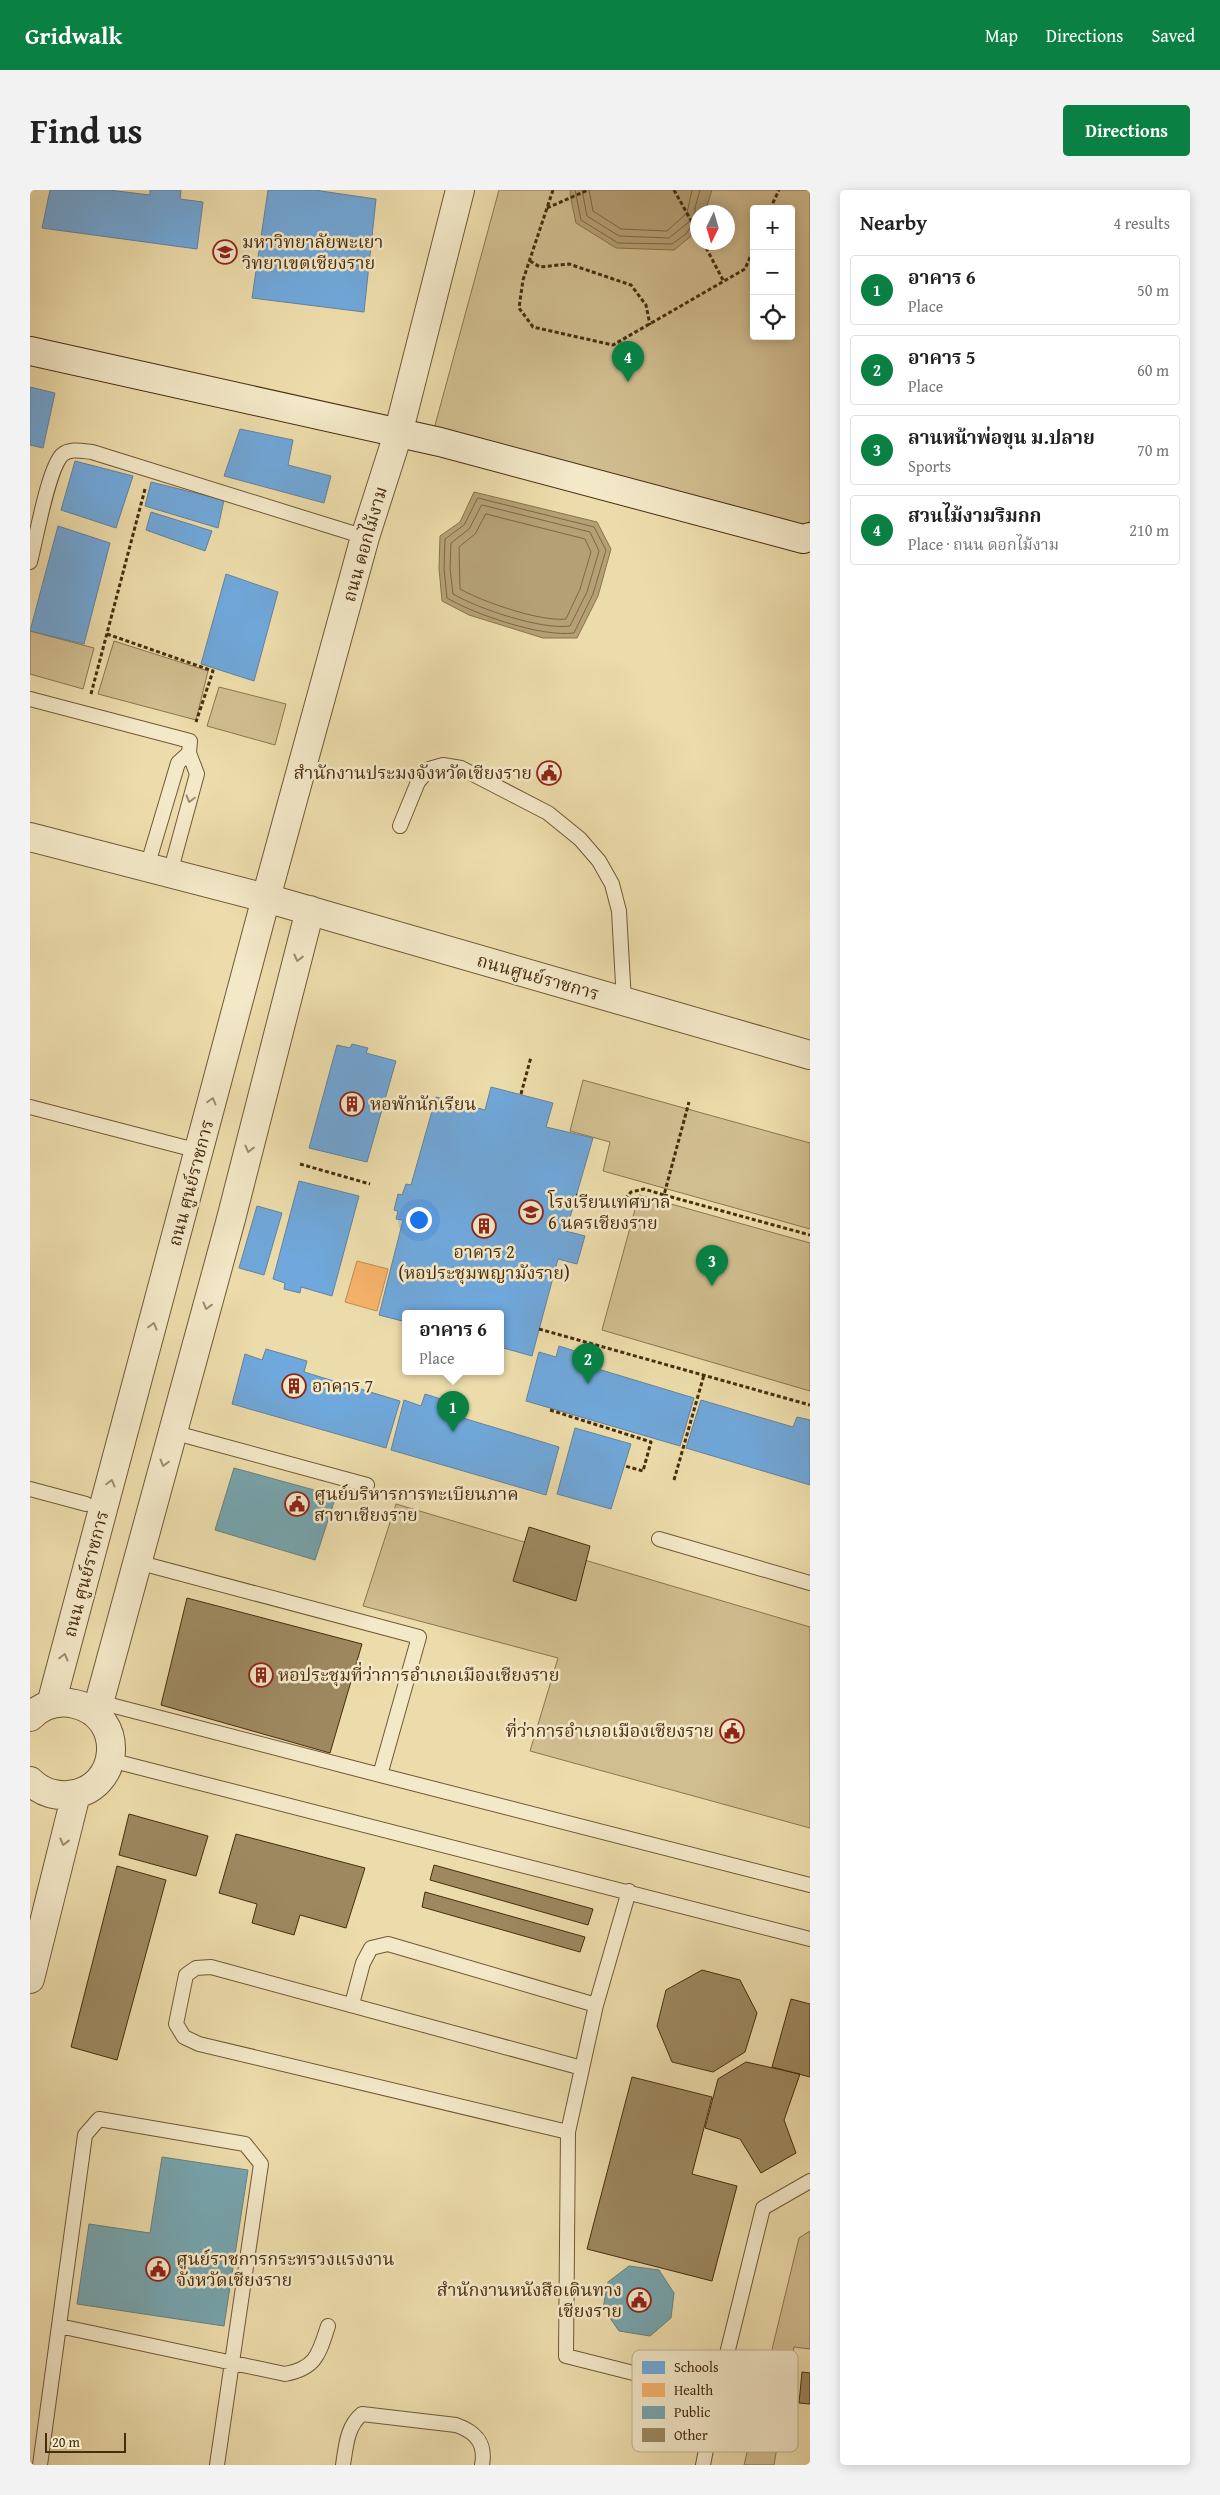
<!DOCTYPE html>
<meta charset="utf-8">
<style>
body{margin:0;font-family:"Gentium Book Plus","Noto Serif Thai",serif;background:#f2f2f2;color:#222}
.controls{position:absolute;right:15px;top:15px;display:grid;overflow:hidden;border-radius:5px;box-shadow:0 2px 12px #0003}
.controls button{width:45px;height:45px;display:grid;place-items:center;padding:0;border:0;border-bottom:1px solid #e0e0e0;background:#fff;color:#222;font:25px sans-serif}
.compass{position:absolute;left:660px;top:15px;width:45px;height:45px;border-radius:50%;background:#fff;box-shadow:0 2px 12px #0003;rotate:185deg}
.scale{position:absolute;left:15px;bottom:12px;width:81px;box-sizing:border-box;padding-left:5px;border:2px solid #472c0f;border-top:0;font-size:14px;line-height:18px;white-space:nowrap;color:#472c0f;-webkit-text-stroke:4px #f3e8c8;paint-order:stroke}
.you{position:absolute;left:388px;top:1029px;width:18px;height:18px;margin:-12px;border:4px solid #fff;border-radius:50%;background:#1a73e8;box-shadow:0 0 0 8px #1a73e833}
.badge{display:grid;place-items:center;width:32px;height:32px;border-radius:50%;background:#0b8043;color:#fff;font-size:16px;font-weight:700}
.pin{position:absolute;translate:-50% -41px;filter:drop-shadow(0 1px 2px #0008)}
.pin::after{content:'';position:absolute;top:26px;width:18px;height:15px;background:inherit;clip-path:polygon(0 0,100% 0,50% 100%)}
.popup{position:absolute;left:372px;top:1120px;width:102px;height:65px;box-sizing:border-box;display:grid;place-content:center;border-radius:5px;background:#fff;filter:drop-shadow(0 1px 4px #0005);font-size:16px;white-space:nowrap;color:#767676}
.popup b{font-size:19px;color:#222}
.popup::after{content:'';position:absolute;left:50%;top:100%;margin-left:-10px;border:10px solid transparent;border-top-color:#fff}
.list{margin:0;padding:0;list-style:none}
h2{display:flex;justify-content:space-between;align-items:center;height:65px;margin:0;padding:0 20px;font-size:21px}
h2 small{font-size:16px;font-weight:400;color:#767676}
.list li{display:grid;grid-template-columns:32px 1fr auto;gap:15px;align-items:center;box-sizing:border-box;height:70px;margin:0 10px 10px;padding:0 10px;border:1px solid #e0e0e0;border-radius:5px}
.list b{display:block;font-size:19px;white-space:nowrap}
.list p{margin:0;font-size:16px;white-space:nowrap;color:#767676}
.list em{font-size:16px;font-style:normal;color:#767676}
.icon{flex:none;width:28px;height:28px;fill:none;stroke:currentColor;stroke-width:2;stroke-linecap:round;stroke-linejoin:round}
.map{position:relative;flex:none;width:780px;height:2275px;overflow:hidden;border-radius:5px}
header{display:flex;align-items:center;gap:30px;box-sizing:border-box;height:70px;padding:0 25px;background:#0b8043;color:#fff}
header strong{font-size:24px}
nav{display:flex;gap:28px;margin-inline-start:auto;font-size:18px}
.intro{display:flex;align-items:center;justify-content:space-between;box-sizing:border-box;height:120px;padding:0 30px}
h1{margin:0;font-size:35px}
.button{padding:12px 22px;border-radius:5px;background:#0b8043;color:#fff;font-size:18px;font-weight:700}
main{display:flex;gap:30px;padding:0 30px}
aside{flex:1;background:#fff;border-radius:5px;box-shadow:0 2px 12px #0003}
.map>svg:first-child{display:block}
.green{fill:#d1be90;stroke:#8c7550;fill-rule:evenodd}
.water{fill:#b5a076;stroke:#89724d}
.schools{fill:#6fa8dc;stroke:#63839e}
.health{fill:#f6b26b;stroke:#c28a4f}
.public{fill:#76a5af;stroke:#68817f}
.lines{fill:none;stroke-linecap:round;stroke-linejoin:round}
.shore{stroke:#7e6642;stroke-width:1}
.building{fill:#9d8860;stroke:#472c0f}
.lane-casing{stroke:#705836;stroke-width:16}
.street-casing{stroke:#705836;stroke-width:30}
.secondary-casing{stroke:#472c0f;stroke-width:30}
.path{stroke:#472c0f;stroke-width:3;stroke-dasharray:4 2.5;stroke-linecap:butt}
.lane{stroke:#f3e8c8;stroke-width:14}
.street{stroke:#f3e8c8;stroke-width:28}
.secondary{stroke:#f3e8c8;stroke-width:28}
.oneway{stroke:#9d8a6c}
.labels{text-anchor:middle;stroke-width:5;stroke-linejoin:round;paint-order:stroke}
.poi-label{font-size:18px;fill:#472c0f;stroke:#f3e8c8;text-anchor:start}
.street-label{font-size:18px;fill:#472c0f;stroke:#f3e8c8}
.key{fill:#f3e8c8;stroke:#bfb090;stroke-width:1}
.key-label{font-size:14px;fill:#472c0f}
</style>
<header>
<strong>Gridwalk</strong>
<nav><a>Map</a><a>Directions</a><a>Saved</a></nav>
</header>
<div class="intro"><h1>Find us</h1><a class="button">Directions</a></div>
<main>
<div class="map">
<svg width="780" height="2275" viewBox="0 0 780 2275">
<rect width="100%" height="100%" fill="#eddcab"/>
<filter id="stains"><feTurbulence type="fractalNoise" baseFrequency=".004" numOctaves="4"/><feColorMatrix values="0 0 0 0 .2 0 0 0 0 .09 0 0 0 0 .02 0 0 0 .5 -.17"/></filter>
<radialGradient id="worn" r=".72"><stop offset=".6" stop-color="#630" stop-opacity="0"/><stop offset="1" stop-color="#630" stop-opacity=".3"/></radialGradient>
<path class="green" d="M469,0H780V330L776,336L404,239ZM724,19H761V146H724ZM668,22H698V52H668Z
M0,441L64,458L53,499L0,484Z
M84,451L178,481L166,530L68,504Z
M189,497L256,514L245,555L177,536Z
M553,890L780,953V1039L573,981L580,952L540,941Z
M609,1005L780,1053V1201L572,1140Z
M366,1314L780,1437V1638L500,1561L528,1468L333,1416Z
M780,2041V2159L764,2157L744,2275H714L769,2048Z"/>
<path class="water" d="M541,0H682L675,22H668L667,36L660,47L644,60L586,58L546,33L540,4Z
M444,302L567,332L581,359L568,406L547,448H513L439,425L412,411L409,378L410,346L430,332Z"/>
<path class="schools" d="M20,0H79L120,5V0H151L150,9L173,12L167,59L12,38Z
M238,0H284L346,9L334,122L222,108Z
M0,197L25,203L13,258L0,255Z
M210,239L263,250L258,275L301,286L294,313L194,286Z
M45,271L103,286L86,338L31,320Z
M121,292L194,310L188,338L115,316Z
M121,322L182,341L175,361L116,340Z
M28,336L80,353L54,454L0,441Z
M196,384L248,402L224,491L171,474Z
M322,854L338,858L336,863L366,871L337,972L279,958L307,855L320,858Z
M461,897L523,913L516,937L563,948L536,1041L555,1046L547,1074L528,1069L502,1166L470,1157V1123H376V1132L349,1125L373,1030L366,1029L368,1021L364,1020L368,1004L372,1005L376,994L381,995L406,907L455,920Z
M269,991L329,1006L302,1106L271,1097L270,1103L254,1099L255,1093L243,1089Z
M227,1016L252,1023L234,1085L209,1078Z
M529,1156L570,1169L568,1179L664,1208L650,1256L496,1211L509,1162L526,1167Z
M236,1159L277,1171L274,1182L370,1211L356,1258L202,1214L215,1164L232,1170Z
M395,1204L436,1217L433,1228L529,1257L516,1305L361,1260L374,1210L391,1216Z
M671,1210L763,1237L767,1227L780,1230V1295L656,1258Z
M545,1238L601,1254L581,1319L527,1304Z"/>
<path class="health" d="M327,1071L358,1079L347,1121L315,1112Z"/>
<path class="public" d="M204,1278L306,1306L285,1370L185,1340Z
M132,1967L218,1980L194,2136L47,2114L59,2034L120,2043Z
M599,2076L629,2080L644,2103L641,2128L620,2146L589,2141L573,2118L578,2092Z"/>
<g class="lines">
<path class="shore" d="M545,0L551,30L588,53L642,54L656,44L662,35L668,34
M552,0L557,26L589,46L639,48L665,27V18L670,0
M559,0L563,21L591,39L637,41L657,23L662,0
M448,308L564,337L576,360L563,404L544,443C511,447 446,425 417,408L414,378L415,349L434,335Z
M452,315L560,342L569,361L557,402L540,436C511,440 449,419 423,404L420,378L421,353L439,339Z
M456,324L555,349L561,362L550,399L536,429C511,432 453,412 430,399L429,357L445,344Z"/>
</g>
<path class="building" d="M499,1337L560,1356L546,1411L483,1391Z
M157,1408L332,1454L300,1563L131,1515Z
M99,1624L178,1646L166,1686L89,1665Z
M206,1644L335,1678L316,1738L270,1725L264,1745L222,1733L227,1714L189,1703Z
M404,1675L563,1719L558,1735L400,1690Z
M87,1676L136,1690L87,1870L41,1857Z
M395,1702L555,1747L550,1762L392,1717Z
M672,1780L710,1790L727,1823L715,1862L683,1882L642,1872L627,1836L636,1800Z
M761,1809L780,1814V1887L742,1877Z
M716,1872L770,1884L754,1930L766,1963L731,1983L710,1949L675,1938L688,1889Z
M602,1887L682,1907L662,1984L707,1996L682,2091L557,2059Z
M772,2182L780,2183V2214L769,2213Z"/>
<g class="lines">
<g class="lane-casing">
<path id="lane" d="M0,372C6,350 18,279 32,265C40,258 52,261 62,262L335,347
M0,509L160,551L159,563L148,573L117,677
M370,636L388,592L399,579L413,575L431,578L518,623L550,649L569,671L582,694L589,721L594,812
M140,683L167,584L159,563
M0,917L169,961
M142,1242L337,1295
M0,1299L56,1314
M629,1349L780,1393
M107,1372L389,1447L350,1585L780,1695
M69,1512L350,1585
M80,1570L780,1749
M322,1814L333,1773L341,1758L358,1754L566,1815
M552,1878L181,1777L166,1778L156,1785L146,1834L154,1847L169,1854L538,1942L566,1815L599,1701
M538,1942L536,2166L687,2204
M29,2136L255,2184C287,2178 289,2163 298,2136
M10,2275L55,1945L69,1929L215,1954L231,1974L187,2275
M313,2275C316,2256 317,2236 332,2224L426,2235C446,2242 456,2253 452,2275
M673,2275L687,2204L733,2018L780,1991"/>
</g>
<g class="street-casing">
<path id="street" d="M0,647L236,708L780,865
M21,1514L236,708L335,347L368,244L430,0
M66,1524L201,1029L280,720
M0,1527C12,1515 28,1510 45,1514C97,1526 91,1601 38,1605C23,1606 10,1601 0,1591
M0,1789L46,1604"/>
</g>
<g class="secondary-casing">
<path id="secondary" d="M0,161L410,252L773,349L780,347"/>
</g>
<path class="path" d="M523,0L493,90L489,118L503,137L583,155L715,79L724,58
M644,0L668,43
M517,18L558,0
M740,19L749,0
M673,52L694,92
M500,71L510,77L539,74L601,95L616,115L620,135
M77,444L183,481L166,532
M61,504L115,299
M491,904L501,867
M270,974L340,994
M546,1005L582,1015L593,1011L601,1002L614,999L634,1005L659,912
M634,1005L780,1045
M509,1139L780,1215
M520,1220L621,1252L613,1281L595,1276
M644,1290L674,1185"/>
<use href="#lane" class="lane"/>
<use href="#street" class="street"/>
<use href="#secondary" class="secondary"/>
</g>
<defs><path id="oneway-chevron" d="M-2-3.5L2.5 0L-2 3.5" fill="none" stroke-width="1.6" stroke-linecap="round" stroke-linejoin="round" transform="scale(1.25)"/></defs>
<g class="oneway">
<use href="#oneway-chevron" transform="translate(160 609) rotate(105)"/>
<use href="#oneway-chevron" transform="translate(268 768) rotate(104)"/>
<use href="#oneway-chevron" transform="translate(182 911) rotate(-75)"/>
<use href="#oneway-chevron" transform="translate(219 959) rotate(104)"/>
<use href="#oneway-chevron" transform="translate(177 1116) rotate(105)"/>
<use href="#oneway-chevron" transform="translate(123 1136) rotate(-75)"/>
<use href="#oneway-chevron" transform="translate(134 1273) rotate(105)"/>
<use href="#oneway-chevron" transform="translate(81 1293) rotate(-75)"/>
<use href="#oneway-chevron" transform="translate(34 1467) rotate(-75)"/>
<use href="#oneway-chevron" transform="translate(34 1652) rotate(104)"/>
</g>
<defs>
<g id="university-ring" transform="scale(1.25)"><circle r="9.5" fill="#f3e8c8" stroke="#8f2418" stroke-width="1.5"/><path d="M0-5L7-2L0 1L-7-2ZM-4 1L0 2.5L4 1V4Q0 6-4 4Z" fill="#8f2418"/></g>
<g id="civic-ring" transform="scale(1.25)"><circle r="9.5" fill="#f3e8c8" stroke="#8f2418" stroke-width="1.5"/><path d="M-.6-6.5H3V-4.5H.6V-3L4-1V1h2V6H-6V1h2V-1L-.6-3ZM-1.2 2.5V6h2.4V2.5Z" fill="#8f2418"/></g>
<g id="building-ring" transform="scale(1.25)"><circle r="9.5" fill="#f3e8c8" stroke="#8f2418" stroke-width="1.5"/><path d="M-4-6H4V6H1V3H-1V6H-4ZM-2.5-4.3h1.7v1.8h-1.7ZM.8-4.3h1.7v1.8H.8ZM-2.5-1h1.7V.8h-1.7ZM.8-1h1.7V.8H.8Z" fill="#8f2418"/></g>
<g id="school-ring" transform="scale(1.25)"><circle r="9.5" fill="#f3e8c8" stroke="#8f2418" stroke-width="1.5"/><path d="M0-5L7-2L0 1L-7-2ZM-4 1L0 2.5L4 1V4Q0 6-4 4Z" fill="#8f2418"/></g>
</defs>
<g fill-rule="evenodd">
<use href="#university-ring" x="195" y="62"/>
<use href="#civic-ring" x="519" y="583"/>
<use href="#building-ring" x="322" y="914"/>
<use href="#school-ring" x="501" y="1022"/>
<use href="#building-ring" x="454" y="1036"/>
<use href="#building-ring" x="264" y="1196"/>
<use href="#civic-ring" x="267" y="1314"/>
<use href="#building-ring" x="231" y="1485"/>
<use href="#civic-ring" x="702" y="1541"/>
<use href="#civic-ring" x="128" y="2079"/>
<use href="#civic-ring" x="609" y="2110"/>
</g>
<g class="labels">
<g class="poi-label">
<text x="212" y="58">มหาวิทยาลัยพะเยา<tspan x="212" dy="21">วิทยาเขตเชียงราย</tspan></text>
<text x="502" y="589" text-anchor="end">สำนักงานประมงจังหวัดเชียงราย</text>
<text x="340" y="920">หอพักนักเรียน</text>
<text x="518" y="1018">โรงเรียนเทศบาล<tspan x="518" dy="21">6 นครเชียงราย</tspan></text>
<text x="454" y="1068" text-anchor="middle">อาคาร 2<tspan x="454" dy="21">(หอประชุมพญามังราย)</tspan></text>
<text x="282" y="1202">อาคาร 7</text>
<text x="284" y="1310">ศูนย์บริหารการทะเบียนภาค<tspan x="284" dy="21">สาขาเชียงราย</tspan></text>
<text x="248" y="1491">หอประชุมที่ว่าการอำเภอเมืองเชียงราย</text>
<text x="684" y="1547" text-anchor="end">ที่ว่าการอำเภอเมืองเชียงราย</text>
<text x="146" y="2075">ศูนย์ราชการกระทรวงแรงงาน<tspan x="146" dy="21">จังหวัดเชียงราย</tspan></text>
<text x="592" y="2106" text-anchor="end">สำนักงานหนังสือเดินทาง<tspan x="592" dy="21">เชียงราย</tspan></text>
</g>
<g class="street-label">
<text transform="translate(335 354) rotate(-74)" y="6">ถนน ดอกไม้งาม</text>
<text transform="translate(508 787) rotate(16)" y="6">ถนนศูนย์ราชการ</text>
<text transform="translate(161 993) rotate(-75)" y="6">ถนน ศูนย์ราชการ</text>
<text transform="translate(56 1384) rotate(-75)" y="6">ถนน ศูนย์ราชการ</text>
</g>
</g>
<rect x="602" y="2160" width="166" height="102" rx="8" class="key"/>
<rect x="612" y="2171" width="23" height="13" fill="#6fa8dc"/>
<rect x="612" y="2193" width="23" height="14" fill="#f6b26b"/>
<rect x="612" y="2216" width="23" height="13" fill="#76a5af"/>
<rect x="612" y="2238" width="23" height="14" fill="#9d8860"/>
<g class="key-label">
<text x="644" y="2182">Schools</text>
<text x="644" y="2205">Health</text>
<text x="644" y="2227">Public</text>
<text x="644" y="2250">Other</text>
</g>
<rect width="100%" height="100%" filter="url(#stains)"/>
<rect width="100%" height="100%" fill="url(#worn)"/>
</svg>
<div class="controls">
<button>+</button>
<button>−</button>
<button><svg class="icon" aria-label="locate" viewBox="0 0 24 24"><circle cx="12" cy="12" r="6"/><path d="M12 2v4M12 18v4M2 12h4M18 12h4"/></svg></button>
</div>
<svg class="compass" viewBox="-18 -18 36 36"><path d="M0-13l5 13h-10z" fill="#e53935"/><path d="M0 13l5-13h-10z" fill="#767676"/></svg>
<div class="scale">20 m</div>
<div class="you"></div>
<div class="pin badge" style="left:423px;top:1242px">1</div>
<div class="popup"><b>อาคาร 6</b>Place</div>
<div class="pin badge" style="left:558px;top:1194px">2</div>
<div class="pin badge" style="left:682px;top:1096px">3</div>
<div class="pin badge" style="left:598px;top:192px">4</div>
</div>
<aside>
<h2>Nearby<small>4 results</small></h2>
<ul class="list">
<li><span class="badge">1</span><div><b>อาคาร 6</b><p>Place</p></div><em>50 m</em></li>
<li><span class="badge">2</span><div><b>อาคาร 5</b><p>Place</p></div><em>60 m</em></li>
<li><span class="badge">3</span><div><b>ลานหน้าพ่อขุน ม.ปลาย</b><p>Sports</p></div><em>70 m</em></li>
<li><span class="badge">4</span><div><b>สวนไม้งามริมกก</b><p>Place · ถนน ดอกไม้งาม</p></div><em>210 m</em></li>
</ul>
</aside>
</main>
